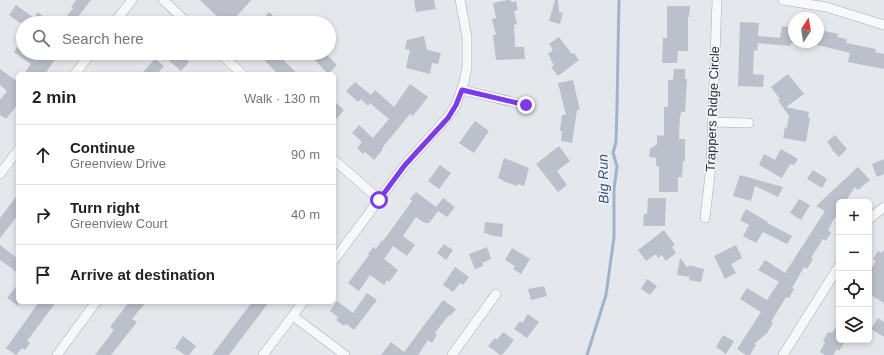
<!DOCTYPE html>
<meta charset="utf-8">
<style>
body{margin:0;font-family:Arial,sans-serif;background:#f6f6f6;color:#222}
.controls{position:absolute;right:12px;bottom:12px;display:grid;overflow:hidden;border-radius:6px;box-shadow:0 2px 6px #0003}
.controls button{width:36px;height:36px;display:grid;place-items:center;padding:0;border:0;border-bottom:1px solid #e0e0e0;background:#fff;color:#222;font:20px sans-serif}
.compass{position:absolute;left:788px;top:12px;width:36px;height:36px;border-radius:50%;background:#fff;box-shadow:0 2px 6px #0003;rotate:12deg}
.stop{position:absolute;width:12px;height:12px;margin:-9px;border:3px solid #7c3aed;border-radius:50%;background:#fff}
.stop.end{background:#7c3aed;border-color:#fff;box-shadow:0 1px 4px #0008}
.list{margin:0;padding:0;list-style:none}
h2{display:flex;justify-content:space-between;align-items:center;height:52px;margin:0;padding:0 16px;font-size:17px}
h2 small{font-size:13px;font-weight:400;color:#767676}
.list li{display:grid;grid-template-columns:26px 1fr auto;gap:12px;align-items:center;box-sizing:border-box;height:60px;padding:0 16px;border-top:1px solid #e0e0e0}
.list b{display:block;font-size:15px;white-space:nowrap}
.list p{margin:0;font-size:13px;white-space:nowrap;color:#767676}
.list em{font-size:13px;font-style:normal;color:#767676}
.icon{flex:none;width:22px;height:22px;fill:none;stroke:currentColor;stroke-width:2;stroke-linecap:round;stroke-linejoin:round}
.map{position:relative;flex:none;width:884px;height:355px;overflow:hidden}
.search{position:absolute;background:#fff;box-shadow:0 2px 6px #0003;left:16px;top:16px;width:320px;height:44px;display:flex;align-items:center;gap:10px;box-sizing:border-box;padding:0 14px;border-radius:22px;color:#767676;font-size:15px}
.panel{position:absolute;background:#fff;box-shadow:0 2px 6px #0003;left:16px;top:72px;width:320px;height:232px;border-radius:6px}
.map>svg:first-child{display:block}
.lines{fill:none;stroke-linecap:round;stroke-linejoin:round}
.stream{stroke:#9fb4cc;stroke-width:3}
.building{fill:#bbc0ca}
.street-casing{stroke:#a9aeb7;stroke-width:10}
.street{stroke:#f7f8fa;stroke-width:9}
.route{stroke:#7c3aed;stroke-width:5}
.labels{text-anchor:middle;stroke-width:3;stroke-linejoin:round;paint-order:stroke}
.street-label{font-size:13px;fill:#2b3445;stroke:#f4f6f9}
.water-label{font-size:14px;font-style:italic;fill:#34527a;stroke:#f4f6f9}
</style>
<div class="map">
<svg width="884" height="355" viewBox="0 0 884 355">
<rect width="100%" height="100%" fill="#e4e7ec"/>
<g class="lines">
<path class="stream" d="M587,355L606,295L614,237V189L617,166L613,153L616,142L617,107L619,0"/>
</g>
<path class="building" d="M76,0H91L77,18L84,23H62L73,8L71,7Z
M200,0H251L237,16L245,23H224Z
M414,0H434L436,9L416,12Z
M508,0H511V2L516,1L518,10L514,11L517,24L514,25L515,47H524L525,59L496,60L493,35H496L492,19L496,18L493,3Z
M555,0H558L559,12L563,13L560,24L549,21Z
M16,5L34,18L38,12L50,23H20L9,15Z
M667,6H690L689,17H688V51H678L677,63H662L663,38H667Z
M269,12L281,23H260Z
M740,22L759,23L758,36L780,38L782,26L794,28V43H791L790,46L758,43L757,51L754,50L753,74L764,75L763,87L738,86Z
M820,30L838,34L837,37L847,39L846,43L876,49L875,52L884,54V69L848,62L850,53L817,45Z
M424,36L427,50L441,53L438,64L432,63L430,74L406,68L410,50L405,49L407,40Z
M559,37L572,54L574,53L579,60L558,76L551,67L554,65L550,59L551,58L548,54L553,50L549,44Z
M23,38V53H57L54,57L56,58L45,74H24L31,64L14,52Z
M171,53H179L189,62L181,71L166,58Z
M259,53H279L282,57L281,58L298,74H278L265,61L266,60Z
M308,53H325L337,65L328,74Z
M155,59L164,66L157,74H141Z
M0,69L18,82V104L6,119L0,115V100L7,91L0,85Z
M674,69H685V79H687L685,112H681V115H680L679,139H685V161H683L682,177H678V192H659V166H656V158L649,157L650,149L657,144V135L664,136V107H668V80H673Z
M788,74L804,94L786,107L809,112L808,117L810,118L806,142L783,138L785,127L787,128L789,116L778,100L780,99L771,87Z
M573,80L580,110H577L572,143L561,141L562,131H560L562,115H566L558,83Z
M355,82L371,95L375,90L394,107L410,84L428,97L413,116L410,114L382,148L383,149L374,160L365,152L363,154L357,148L362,142L352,133L359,125L373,138L389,119L370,103L368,106L361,99L358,102L346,91Z
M334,101L344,110L334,122Z
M475,121L489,131L474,153L459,143Z
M835,135L847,149L839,157L831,149L832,148L827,142Z
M559,146L570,161L557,171L567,185L558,192L536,164Z
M781,149L798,159L794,165L790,164L782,178L759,165L764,154L775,160Z
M504,158L529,168L524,186L518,184L517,186L503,181V180L498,178Z
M884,159V174L877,177L872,164Z
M440,165L451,173L439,189L428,181Z
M858,167L870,180L858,190L855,187L845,202H839V212L830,225L831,226L828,229L831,233L826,241L823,239L811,258L813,259L807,269L804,267L792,288L794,289L789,298L786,297L771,322L773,323L767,333L754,344L756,345L750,355H746L737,349L761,312L740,299L747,288L767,300L779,282L758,270L765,260L785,273L825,211L816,206Z
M813,170L827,179L822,188L807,179Z
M740,175L783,187L778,197L755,186L751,201L733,196Z
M416,192L436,207L443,198L455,207L447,217L438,211L429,223H425L416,217L403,236L415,245L407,256L393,246L384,259L398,270L389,282L387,280L384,285L370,275L359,291L348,283L369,255L368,254L373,247L376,249L382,240L383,241L412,201L410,199Z
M18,194V215L0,238V218Z
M648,198H666L665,226H643L644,214H647Z
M799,199L810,205L801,220L790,213Z
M746,209L768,222L767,223L792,236L787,244L763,232L756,243L743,236L749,225L740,220Z
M485,222L503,224L502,237L489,235V234L484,233Z
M664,230L675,245L672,247L676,253L666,261L662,255L658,258L656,254L646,261L638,250Z
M444,244L453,250L446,260L437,253Z
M0,245L18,259V273L0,260Z
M736,245L742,258L731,264L736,273L725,279L714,256Z
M487,247L491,259L482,263L483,266L475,269L469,254Z
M512,248L530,259L521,274L513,269L515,266L505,260Z
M884,249V303L869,294V272L876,261L873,259L878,251L882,253Z
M680,258L688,268L689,265L704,269L701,282L689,280L690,277L677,275Z
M455,267L469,277L463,285L460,283L453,292L443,285Z
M647,279L657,286L650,295L641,289Z
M18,284V306L7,298Z
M544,286L547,296L531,300L528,289Z
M367,293L377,300L354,330L346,324L344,326L336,320L338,317L330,311L337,301L353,313Z
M443,300L456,309L450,316L449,315L435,333L437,335L432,343L428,340L418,355H381L391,342L404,352Z
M39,302H56L27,341L30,343L25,350L22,348L16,355L6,348Z
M129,302H146L132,319L137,322L111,355H95L114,330L110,327Z
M252,302H269L229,355H212Z
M528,314L539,322L527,338L514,329L520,321L522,323Z
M878,318L884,322V337L871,329Z
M839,322V340H846L839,351L837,349L833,355H825L820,352L825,342L823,341L828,332L832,333Z
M503,332L514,340L502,355H500L488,346L495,338L497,340Z
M723,335L734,341L726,354L716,347Z
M183,336L196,346L189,355H185L175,348Z"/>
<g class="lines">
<g class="street-casing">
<path id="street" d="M163,0L188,23
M783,0L826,7L884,25
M114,23L132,0
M220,53L242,74
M75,74L91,53
M462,90L526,105
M713,122L749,123
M334,160L379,199
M0,174L18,150
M705,218L711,166L717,0
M869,219L884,207
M334,260L405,165L447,118L456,105L464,82L467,67V37L460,0
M293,316L345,355
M57,355L96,302
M263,355L303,302
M452,355L496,294
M783,355L839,266"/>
</g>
<use href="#street" class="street"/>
</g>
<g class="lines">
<path class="route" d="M379,200L405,165L448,118L456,105L462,90L526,105"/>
</g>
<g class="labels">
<g class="street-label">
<text transform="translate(712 109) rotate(-88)" y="5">Trappers Ridge Circle</text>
</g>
<g class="water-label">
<text transform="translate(603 179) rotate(-91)" y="5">Big Run</text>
</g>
</g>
</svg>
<div class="controls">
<button>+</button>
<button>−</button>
<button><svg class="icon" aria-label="locate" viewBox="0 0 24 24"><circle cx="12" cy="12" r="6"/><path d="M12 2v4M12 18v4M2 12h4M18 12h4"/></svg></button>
<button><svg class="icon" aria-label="layers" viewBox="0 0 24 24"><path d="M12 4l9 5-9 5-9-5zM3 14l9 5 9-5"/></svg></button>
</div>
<svg class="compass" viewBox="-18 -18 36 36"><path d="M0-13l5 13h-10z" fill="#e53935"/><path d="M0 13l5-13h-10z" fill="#767676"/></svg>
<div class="stop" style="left:379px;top:200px"></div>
<div class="stop end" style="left:526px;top:105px"></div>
<div class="search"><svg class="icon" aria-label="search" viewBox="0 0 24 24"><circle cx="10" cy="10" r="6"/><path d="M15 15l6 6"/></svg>Search here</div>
<section class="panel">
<h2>2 min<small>Walk · 130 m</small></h2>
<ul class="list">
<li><svg class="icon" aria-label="ahead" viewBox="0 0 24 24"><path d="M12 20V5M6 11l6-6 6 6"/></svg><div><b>Continue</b><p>Greenview Drive</p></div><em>90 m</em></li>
<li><svg class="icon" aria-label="right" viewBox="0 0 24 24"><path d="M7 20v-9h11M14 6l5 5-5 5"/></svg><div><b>Turn right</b><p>Greenview Court</p></div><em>40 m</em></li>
<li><svg class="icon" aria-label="arrive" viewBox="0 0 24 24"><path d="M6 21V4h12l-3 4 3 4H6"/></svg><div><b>Arrive at destination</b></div></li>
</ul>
</section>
</div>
